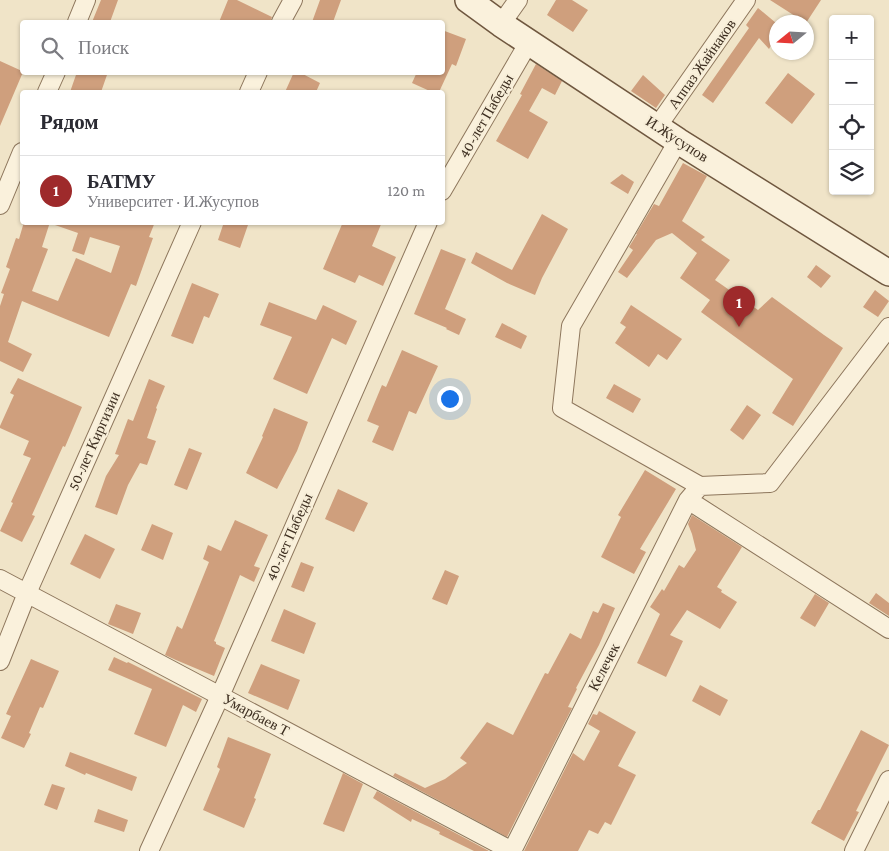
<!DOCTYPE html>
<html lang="ru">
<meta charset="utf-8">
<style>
body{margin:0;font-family:"Crimson Pro",serif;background:#f7f7f7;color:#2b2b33}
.controls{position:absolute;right:15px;top:15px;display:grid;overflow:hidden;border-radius:5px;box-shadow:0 1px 4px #0004}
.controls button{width:45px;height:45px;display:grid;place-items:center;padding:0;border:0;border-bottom:1px solid #e1e1e2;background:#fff;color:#2b2b33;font:25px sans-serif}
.compass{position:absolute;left:769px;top:15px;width:45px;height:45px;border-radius:50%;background:#fff;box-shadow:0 1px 4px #0004;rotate:252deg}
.you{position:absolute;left:449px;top:398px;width:18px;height:18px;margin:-12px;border:4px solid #fff;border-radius:50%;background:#1a73e8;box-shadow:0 0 0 8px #1a73e833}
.badge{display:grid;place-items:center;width:32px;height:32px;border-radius:50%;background:#9e2a2b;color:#fff;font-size:16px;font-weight:700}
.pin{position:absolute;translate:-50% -41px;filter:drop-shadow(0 1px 2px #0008)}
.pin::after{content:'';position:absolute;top:26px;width:18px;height:15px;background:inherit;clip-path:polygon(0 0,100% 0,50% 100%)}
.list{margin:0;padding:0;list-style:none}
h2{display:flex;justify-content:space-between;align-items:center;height:65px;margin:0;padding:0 20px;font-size:21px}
h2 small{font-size:16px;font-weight:400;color:#7c7c81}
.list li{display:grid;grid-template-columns:32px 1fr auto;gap:15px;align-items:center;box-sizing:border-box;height:70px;padding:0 20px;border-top:1px solid #e1e1e2}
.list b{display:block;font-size:19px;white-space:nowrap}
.list p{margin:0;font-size:16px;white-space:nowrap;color:#7c7c81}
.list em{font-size:16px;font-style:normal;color:#7c7c81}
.icon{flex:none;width:28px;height:28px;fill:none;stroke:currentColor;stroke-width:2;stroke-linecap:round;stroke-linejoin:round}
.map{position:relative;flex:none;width:889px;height:851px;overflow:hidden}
.search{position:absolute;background:#fff;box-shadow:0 1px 4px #0004;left:20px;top:20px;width:425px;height:55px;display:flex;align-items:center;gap:12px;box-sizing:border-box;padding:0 18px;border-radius:5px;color:#7c7c81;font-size:19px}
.panel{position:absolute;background:#fff;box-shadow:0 1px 4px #0004;left:20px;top:90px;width:425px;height:135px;border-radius:5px}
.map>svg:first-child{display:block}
.building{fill:#cf9f7d}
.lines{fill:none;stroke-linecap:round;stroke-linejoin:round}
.street-casing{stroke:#8d765c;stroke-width:20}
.secondary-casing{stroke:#6f573f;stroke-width:28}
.street{stroke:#faf1dc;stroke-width:18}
.secondary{stroke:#faf1dc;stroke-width:25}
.labels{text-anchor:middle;stroke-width:4;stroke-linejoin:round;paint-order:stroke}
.street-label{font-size:15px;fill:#3d2e20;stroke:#f7eed8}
</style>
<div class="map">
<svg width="889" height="851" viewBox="0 0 889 851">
<rect width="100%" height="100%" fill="#f0e4c8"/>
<path class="building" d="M101,0H118L110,22H92Z
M228,0H237L272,17L270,22H219Z
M320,0H341L333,22H312Z
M556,0H572L588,10L573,32L547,15Z
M770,0H821L806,23Z
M758,8L776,23V36L769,49L759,38L713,103L702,95L749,28L746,25Z
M442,30L466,39L456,66L452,64L439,92H432L412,83L417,72H442Z
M0,61L22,71L23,72L0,126Z
M536,64L562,81L555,95L542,88L529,111L548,122L528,159L496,141L522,95L520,94Z
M77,72H108L101,92H70Z
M294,72H299L320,83L316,92H285Z
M788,73L815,94L792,124L765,103Z
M643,75L665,95L656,108L631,91Z
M683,163L707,176L682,221L705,237L701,240L730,260L715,280L758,310L772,297L824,335L843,348L793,426L772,413L793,379L701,312L710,300L680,278L697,253L672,233L656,240L627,278L618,272L633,250L629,247L637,234H636L654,204L659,206Z
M622,174L634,182L628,194L610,183Z
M542,214L568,229L542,278L535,295L507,283L471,263L476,252L512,270Z
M24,222H50L42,247L48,249L32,291L58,301L76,258L111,273L120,246L90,237L84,255L72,251L78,233L55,225V222H155L149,237L153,238L136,286L131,284L109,337L22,301L8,342L32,354L23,372L0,361V306L4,294L1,293L10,269L6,267L16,238L19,239Z
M224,222H249L240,248L218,240Z
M343,222H382L372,246L396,257L383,286L359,275L355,283L323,269Z
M441,249L466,259L445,309L466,319L459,335L446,329L447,328L414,314Z
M816,265L831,276L821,288L807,277Z
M192,283L219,294L209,318L204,316L193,344L171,336Z
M875,290L889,301L878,317L863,307Z
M269,302L316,320L323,305L357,321L346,345L332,338L307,394L273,379L292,337L260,325Z
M631,305L682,339L667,360L658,354L649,367L615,343L626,327L620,323Z
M502,323L527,336L521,349L495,337Z
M402,350L438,366L416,414L409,411L393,451L372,442L379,426L367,421L382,385L386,387Z
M18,378L82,407L65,447L63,446L32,515L35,516L22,542L0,531L13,503L11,502L31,458L23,455L29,441L0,428V426L14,395L10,393Z
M149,379L165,386L156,408L157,409L147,438L156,441L147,465L140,463L128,485L117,515L95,507L106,476L119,455L115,454L128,419L133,421Z
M614,384L641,399L633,413L606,398Z
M747,405L761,415L743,440L730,430Z
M274,408L308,422L297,451L277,489L246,473L263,437L262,436Z
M189,448L202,453L187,490L174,485Z
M645,470L676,489L640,549L646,552L634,574L601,557L621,517L618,515Z
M338,489L368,503L354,532L325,519Z
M692,515L742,547L717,587L722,590L721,592L737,602L720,629L687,610L670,635L683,641L666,677L637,663L660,614L650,607L662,589L664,591L679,565L684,568L696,550L692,534L688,524Z
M235,520L268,535L254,566L260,568L254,582L240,575L214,641L216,642V644L225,648L214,676L176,660L165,655L177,626L182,629L209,562L203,559L208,545L221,551Z
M152,524L173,533L163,560L141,550Z
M85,534L115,549L100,579L70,564Z
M301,562L314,567L304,592L291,587Z
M445,570L459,576L447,605L432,599Z
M876,593L889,603V616L869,603Z
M815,594L829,603L815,627L800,618Z
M603,603L615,608L599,645L576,688L577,689L568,707L572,708L507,837L393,776L395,773L425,788L445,779L467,763L460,758L487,722L513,735L545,673L548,674L570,633L581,639L593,611L598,613Z
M116,604L141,613L133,634L108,624Z
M284,609L316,623L304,654L271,641Z
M114,657L127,663L128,662L202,699L196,712L183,705L166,747L134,734L152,689L108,670Z
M31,659L59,671L43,708L40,707L29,733L31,734L24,748L1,738L11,716L6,714Z
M261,664L300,680L288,710L248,693Z
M700,685L728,700L720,716L692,701Z
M599,711L636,732L618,766L636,775L611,825L605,822L598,834L589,830L578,851H524L573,753L584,761L600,731L588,724L593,714L597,715Z
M861,730L889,745L856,811L859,812L844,841L811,823L818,810H820Z
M228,737L271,754L254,798L256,799L244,828L203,810L220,769L217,767Z
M70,752L137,777L132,791L86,773L85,775L65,766Z
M343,773L363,784L344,832L323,824Z
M52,784L65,788L57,810L44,805Z
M377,791L489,851H474L439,834L440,832L412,819L411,822L373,798Z
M98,809L128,820L124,832L94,822Z"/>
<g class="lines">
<g class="street-casing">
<path id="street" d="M77,22L86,0
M281,22L293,0
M501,24L518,0
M47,92L56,72
M249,92L258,72
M657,127L746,0
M678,141L571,326L562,408L700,486L770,483L889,327
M442,191L529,42
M0,205L22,152
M688,500L889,629
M0,579L512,851
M0,661L27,593L192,222
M149,851L220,696L428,222
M512,851L688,500L700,486
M854,851L889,780"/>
</g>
<g class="secondary-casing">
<path id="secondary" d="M468,0L501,24L678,141L889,273"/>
</g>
<use href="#street" class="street"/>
<use href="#secondary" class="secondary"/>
</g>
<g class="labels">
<g class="street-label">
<text transform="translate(702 64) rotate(-55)" y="5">Аппаз Жайнаков</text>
<text transform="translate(486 116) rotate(-60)" y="5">40-лет Пабеды</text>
<text transform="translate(677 139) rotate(33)" y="5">И.Жусупов</text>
<text transform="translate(94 441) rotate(-66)" y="5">50-лет Киргизии</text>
<text transform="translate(289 537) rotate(-66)" y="5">40-лет Пабеды</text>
<text transform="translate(604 667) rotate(-63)" y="5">Келечек</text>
<text transform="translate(256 715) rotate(28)" y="5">Умарбаев Т</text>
</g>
</g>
</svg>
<div class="controls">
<button>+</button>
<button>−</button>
<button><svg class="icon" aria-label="locate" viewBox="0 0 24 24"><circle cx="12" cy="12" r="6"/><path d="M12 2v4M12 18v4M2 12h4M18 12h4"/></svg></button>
<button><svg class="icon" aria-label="layers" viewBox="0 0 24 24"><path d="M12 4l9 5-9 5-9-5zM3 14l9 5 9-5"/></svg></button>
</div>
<svg class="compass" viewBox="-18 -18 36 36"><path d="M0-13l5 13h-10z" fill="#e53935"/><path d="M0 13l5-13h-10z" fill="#7c7c81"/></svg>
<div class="you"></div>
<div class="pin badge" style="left:739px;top:327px">1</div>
<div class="search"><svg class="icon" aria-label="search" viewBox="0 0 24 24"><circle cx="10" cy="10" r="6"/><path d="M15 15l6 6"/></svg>Поиск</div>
<section class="panel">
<h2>Рядом<small></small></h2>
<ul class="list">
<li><span class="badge">1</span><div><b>БАТМУ</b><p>Университет · И.Жусупов</p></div><em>120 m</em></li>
</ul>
</section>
</div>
